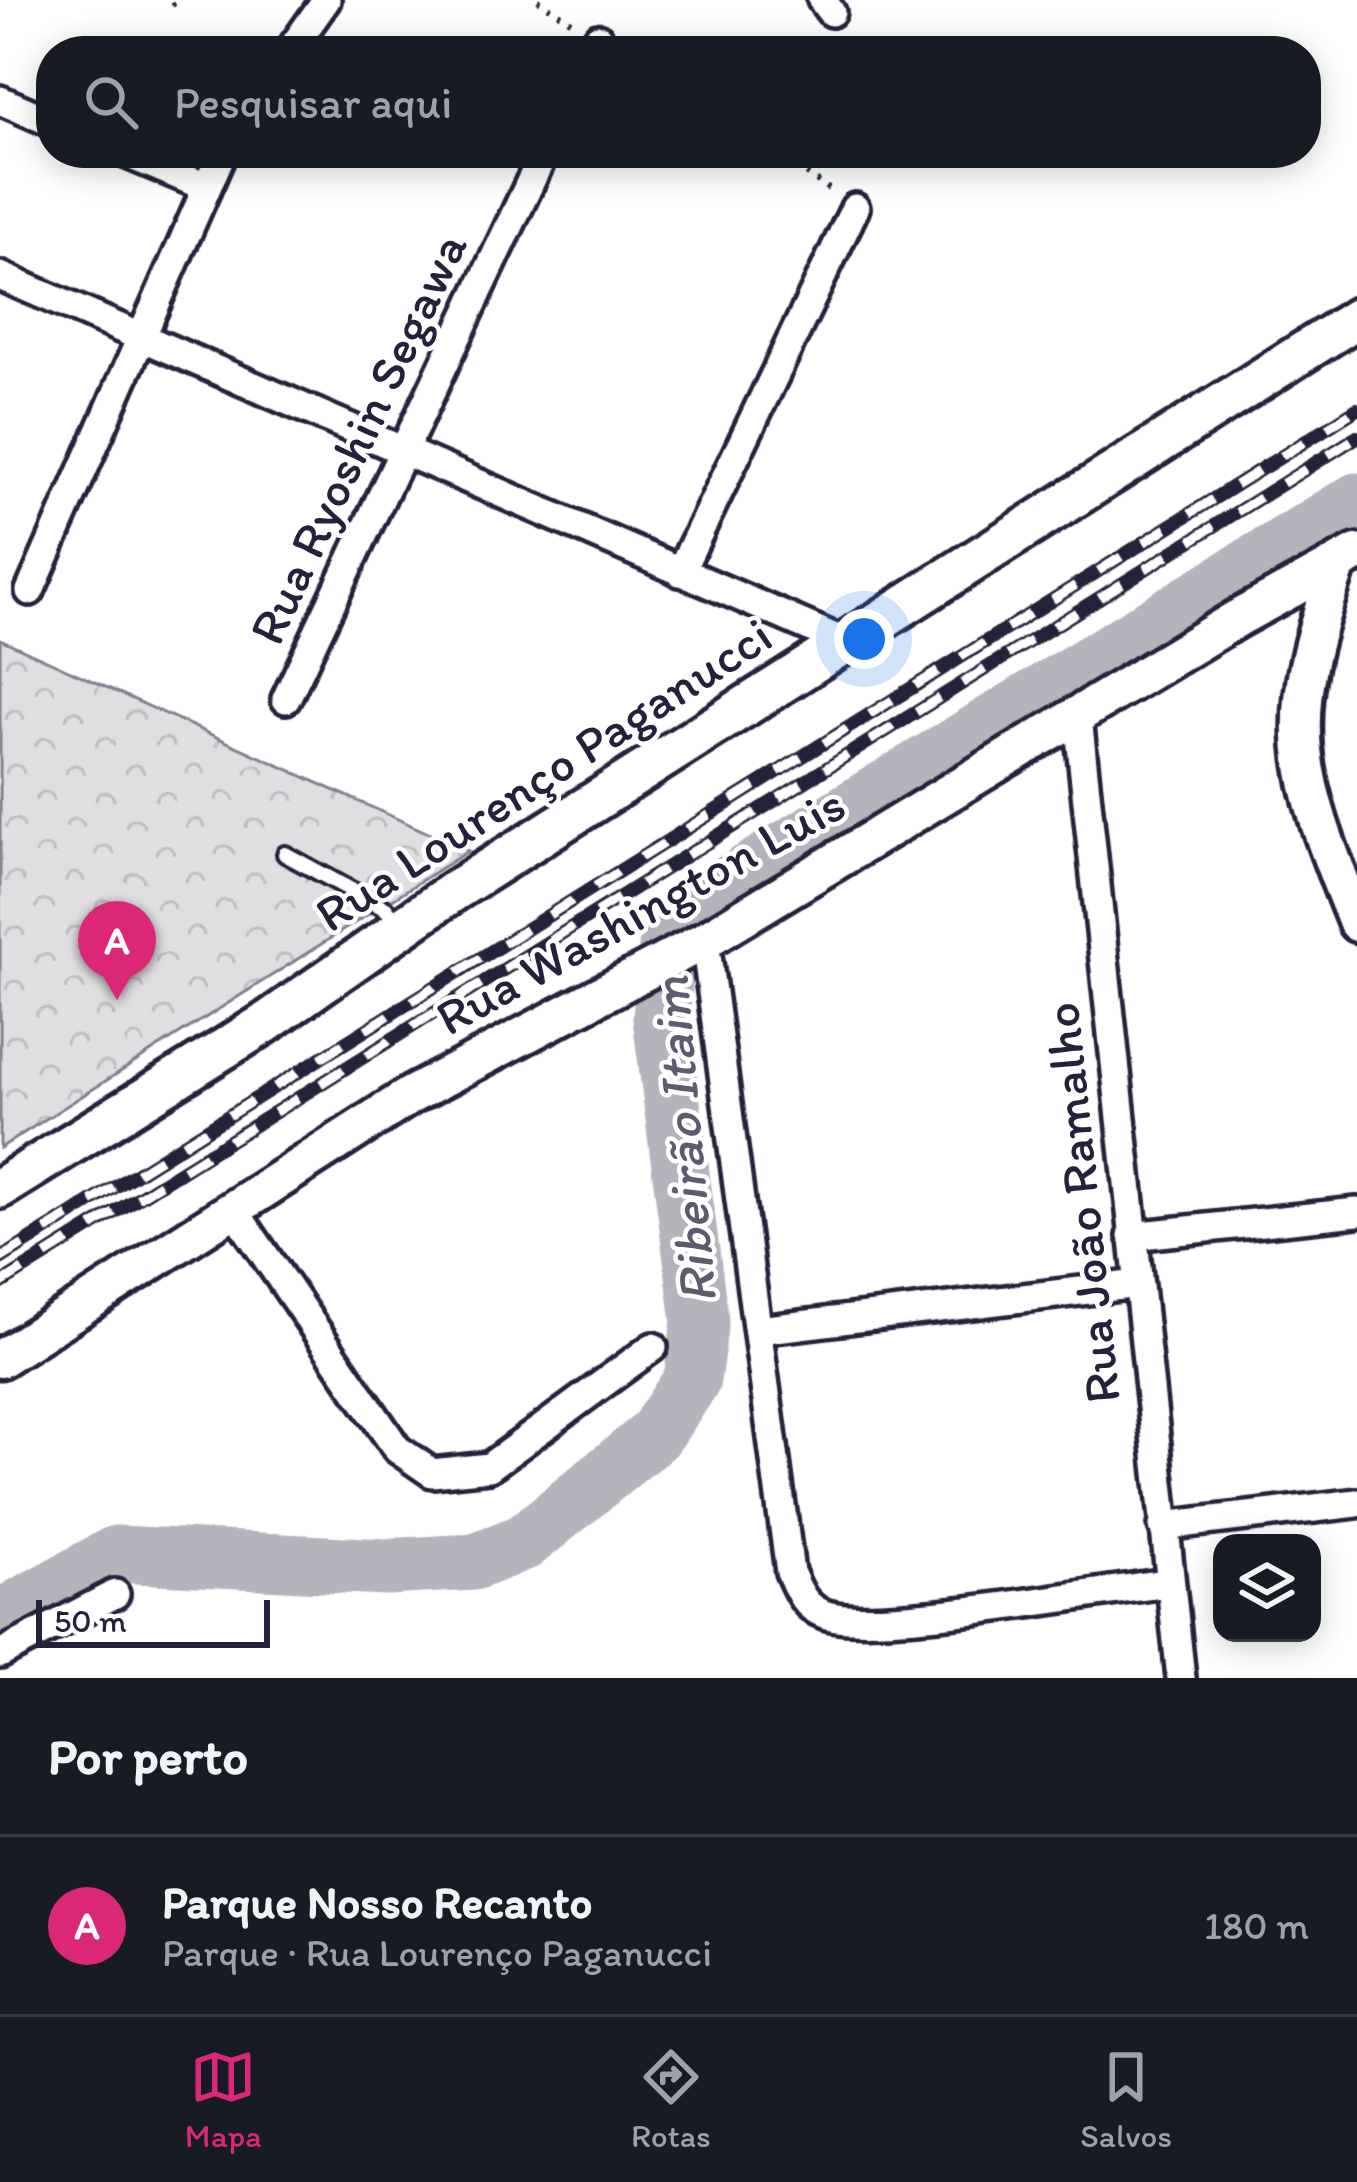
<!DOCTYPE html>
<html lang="pt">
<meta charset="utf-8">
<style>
body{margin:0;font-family:Itim,sans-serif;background:#242831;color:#f1f3f6}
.controls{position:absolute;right:36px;bottom:36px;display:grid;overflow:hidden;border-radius:24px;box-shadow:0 6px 30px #0003}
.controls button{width:108px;height:108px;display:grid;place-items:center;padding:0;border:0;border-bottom:3px solid #363941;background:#171b24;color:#f1f3f6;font:60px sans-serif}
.scale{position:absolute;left:36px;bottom:30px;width:234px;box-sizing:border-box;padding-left:12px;border:6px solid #22223b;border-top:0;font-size:33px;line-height:42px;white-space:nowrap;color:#22223b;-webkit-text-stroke:9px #fff;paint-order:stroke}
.you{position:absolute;left:864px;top:639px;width:42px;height:42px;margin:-30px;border:9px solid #fff;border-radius:50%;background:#1a73e8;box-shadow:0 0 0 18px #1a73e833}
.badge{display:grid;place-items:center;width:78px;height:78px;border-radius:50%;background:#db2777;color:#fff;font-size:39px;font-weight:700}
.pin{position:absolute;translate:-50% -99px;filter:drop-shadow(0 3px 6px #0008)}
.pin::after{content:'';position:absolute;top:63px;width:42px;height:36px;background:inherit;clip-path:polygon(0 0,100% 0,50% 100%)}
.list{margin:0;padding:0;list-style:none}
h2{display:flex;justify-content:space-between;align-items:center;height:156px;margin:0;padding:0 48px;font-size:51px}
h2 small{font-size:39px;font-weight:400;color:#9ea1a6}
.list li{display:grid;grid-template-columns:78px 1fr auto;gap:36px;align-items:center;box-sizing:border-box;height:180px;padding:0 48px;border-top:3px solid #363941}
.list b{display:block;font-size:45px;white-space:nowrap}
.list p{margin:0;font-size:39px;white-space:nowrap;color:#9ea1a6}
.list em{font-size:39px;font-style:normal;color:#9ea1a6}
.icon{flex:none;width:66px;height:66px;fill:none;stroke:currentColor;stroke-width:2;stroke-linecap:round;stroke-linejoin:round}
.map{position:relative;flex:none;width:1357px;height:1678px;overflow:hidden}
.search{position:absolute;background:#171b24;box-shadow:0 6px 30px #0003;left:36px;right:36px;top:36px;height:132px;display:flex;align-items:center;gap:30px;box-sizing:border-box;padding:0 42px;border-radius:48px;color:#9ea1a6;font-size:45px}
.sheet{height:336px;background:#171b24}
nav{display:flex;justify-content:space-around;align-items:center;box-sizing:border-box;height:168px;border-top:3px solid #363941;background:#171b24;font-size:33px;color:#9ea1a6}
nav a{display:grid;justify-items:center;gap:6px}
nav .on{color:#db2777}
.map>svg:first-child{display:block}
.forest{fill:url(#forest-crowns);stroke:#80808e;stroke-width:3}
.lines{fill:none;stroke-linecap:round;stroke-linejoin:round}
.stream{stroke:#7a7a88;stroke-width:9}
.river{stroke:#b4b4bc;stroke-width:57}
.service-casing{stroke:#22223b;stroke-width:22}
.minor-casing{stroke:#22223b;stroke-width:36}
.tertiary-casing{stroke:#22223b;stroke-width:45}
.secondary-casing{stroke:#22223b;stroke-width:48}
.path{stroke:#22223b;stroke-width:6;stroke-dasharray:3 9;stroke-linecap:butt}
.service{stroke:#fff;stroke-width:14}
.minor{stroke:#fff;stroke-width:27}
.tertiary{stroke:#fff;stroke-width:36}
.secondary{stroke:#fff;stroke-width:39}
.rail-casing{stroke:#22223b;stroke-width:14}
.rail{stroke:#fff;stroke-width:9;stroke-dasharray:27;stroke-linecap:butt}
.labels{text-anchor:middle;stroke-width:9;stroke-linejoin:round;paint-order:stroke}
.street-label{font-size:51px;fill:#22223b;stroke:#fff}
.water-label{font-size:54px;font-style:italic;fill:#5c5c6f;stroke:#fff}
</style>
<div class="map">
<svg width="1357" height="1678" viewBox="0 0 1357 1678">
<defs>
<pattern id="forest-crowns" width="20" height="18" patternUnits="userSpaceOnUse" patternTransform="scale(3)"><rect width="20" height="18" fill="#dfdfe2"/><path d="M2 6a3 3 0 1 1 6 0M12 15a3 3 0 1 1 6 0" fill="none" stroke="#bfbfc3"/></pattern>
</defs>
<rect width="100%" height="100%" fill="#fff"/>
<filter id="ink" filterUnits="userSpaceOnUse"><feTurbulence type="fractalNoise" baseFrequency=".00833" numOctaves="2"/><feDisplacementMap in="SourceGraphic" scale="24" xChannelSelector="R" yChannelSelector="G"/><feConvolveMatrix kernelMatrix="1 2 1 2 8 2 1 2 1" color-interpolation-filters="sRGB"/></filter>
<g filter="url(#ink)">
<path class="forest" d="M0,639L468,851L0,1148Z"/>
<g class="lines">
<path class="stream" d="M1259,562L1283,571"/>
<path class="river" d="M0,1618L116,1554L386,1567L473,1562L524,1542L655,1435L692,1380L700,1321L661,1018L668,937L706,898L1357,501"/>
<g class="service-casing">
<path id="service" d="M285,854L386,909L399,922"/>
</g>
<g class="minor-casing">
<path id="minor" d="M822,0L831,12
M290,51L326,0
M591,51L598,38
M0,100L51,122
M125,153L206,187
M0,276L844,642
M680,572L855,208
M30,591L222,153
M286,699L544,153
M1078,717L1181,1678
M705,940L790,1572C798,1590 804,1607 824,1614C872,1632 1102,1591 1167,1583
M232,1207L397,1449L432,1473L489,1467L653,1347
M1132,1236L1357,1212
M759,1330L1138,1284
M1163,1526L1357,1503
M0,1654L115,1594"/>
</g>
<g class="tertiary-casing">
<path id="tertiary" d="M1338,564C1281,724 1294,767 1357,923
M0,1359L411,1095L705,940L1238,618L1357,553"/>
</g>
<g class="secondary-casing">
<path id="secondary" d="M0,1188L264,1024L454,891L1357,318"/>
</g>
<path class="path" d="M538,0L575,24
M172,5L179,0
M777,153L833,192"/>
<use href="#service" class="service"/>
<use href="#minor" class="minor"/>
<use href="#tertiary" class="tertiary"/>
<use href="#secondary" class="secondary"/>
<g class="rail-casing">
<path id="rail" d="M0,1259L1357,409
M0,1284L1357,437"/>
</g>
<use href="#rail" class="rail"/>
</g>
</g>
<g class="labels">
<g class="street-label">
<text transform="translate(357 438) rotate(-65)" y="18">Rua Ryoshin Segawa</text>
<text transform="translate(543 774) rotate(-33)" y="18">Rua Lourenço Paganucci</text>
<text transform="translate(640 910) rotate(-29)" y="18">Rua Washington Luis</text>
<text transform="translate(1081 1203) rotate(-96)" y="18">Rua João Ramalho</text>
</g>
<g class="water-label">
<text transform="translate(683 1140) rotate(-95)" y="19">Ribeirão Itaim</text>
</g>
</g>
</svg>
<div class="controls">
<button><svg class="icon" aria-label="layers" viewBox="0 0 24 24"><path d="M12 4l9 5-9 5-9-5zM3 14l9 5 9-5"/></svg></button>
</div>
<div class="scale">50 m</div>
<div class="you"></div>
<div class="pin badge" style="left:117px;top:1000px">A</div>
<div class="search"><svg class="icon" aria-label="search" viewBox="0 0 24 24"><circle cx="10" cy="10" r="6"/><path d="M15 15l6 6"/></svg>Pesquisar aqui</div>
</div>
<section class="sheet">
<h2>Por perto<small></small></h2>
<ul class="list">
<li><span class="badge">A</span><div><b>Parque Nosso Recanto</b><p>Parque · Rua Lourenço Paganucci</p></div><em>180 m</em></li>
</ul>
</section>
<nav>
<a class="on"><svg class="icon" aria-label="map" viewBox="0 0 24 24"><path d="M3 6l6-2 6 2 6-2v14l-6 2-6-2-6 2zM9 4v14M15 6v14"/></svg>Mapa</a>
<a><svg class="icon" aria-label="directions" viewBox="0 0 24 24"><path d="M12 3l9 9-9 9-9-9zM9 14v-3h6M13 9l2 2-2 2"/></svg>Rotas</a>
<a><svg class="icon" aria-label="saved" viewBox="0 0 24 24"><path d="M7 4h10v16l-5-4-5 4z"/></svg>Salvos</a>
</nav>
